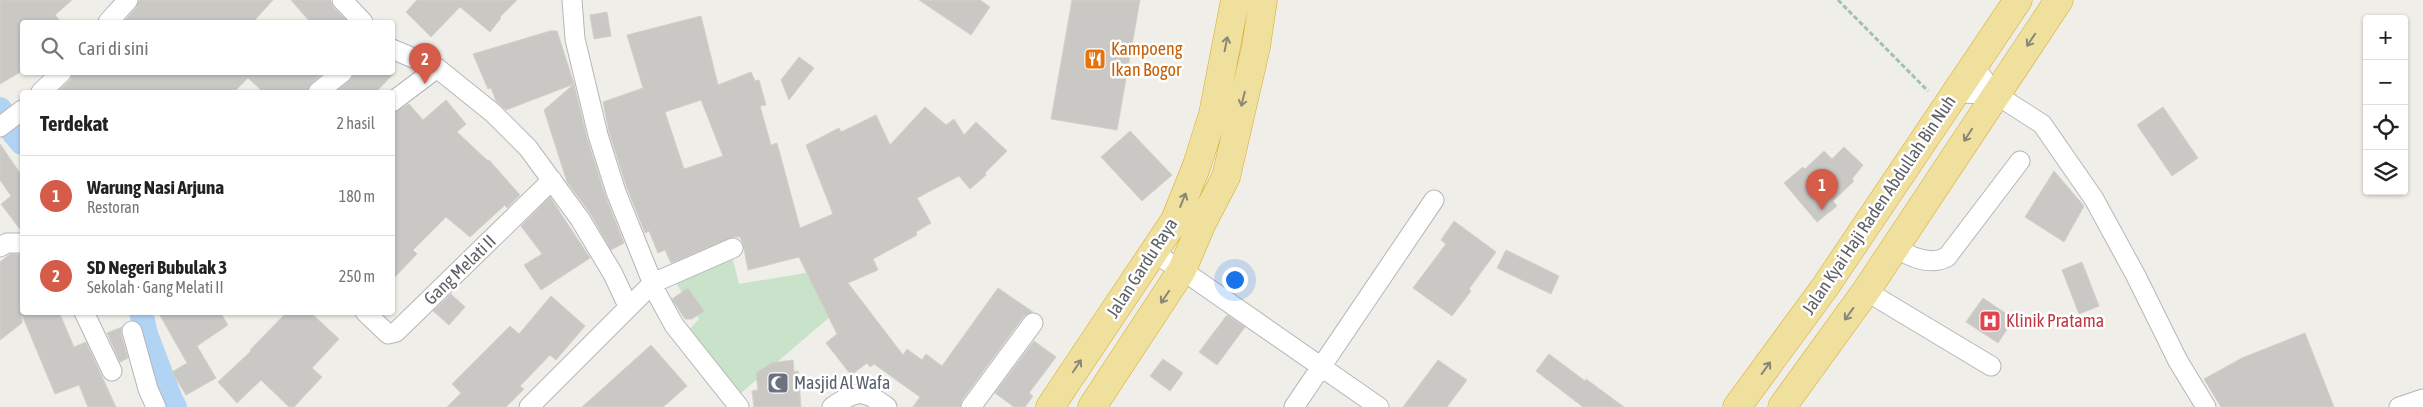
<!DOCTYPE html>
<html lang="id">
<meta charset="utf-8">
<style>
body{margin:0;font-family:"Asap Condensed",sans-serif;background:#f2f2f2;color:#222}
.controls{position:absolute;right:15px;top:15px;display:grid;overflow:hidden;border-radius:5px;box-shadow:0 1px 4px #0004}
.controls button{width:45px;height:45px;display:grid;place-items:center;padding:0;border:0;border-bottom:1px solid #e0e0e0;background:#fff;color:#222;font:25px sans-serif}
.you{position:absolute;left:1234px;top:279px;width:18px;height:18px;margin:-12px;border:4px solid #fff;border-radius:50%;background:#1a73e8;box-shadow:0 0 0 8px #1a73e833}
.badge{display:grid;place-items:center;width:32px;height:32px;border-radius:50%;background:#d45c49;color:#fff;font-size:16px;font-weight:700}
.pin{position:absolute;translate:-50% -41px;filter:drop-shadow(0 1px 2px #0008)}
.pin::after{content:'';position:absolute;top:26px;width:18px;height:15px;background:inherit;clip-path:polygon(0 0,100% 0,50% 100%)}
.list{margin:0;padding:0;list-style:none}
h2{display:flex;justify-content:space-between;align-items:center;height:65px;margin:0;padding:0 20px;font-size:21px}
h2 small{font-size:16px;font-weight:400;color:#767676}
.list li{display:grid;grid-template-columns:32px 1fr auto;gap:15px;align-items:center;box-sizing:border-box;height:80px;padding:0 20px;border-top:1px solid #e0e0e0}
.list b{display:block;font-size:19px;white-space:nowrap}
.list p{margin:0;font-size:16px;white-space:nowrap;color:#767676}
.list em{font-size:16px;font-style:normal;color:#767676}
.icon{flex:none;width:28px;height:28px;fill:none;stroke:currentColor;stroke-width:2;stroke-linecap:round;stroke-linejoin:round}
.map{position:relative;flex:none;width:2423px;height:407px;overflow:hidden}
.search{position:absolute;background:#fff;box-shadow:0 1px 4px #0004;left:20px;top:20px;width:375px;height:55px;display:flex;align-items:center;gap:12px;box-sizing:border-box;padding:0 18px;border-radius:5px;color:#767676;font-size:19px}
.panel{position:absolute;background:#fff;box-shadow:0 1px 4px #0004;left:20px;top:90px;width:375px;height:225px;border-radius:5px}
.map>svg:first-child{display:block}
.green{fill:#c8e3c9}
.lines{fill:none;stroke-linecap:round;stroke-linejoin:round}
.canal{stroke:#b2d4f4;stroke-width:24}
.building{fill:#cac8c4;stroke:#d3d0c7;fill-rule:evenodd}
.street-casing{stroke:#b4b6ba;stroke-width:21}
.highway-casing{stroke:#d9a91e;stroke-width:29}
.path{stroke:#a1c3ad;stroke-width:3;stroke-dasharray:5 2.5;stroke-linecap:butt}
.street{stroke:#fff;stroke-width:19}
.highway{stroke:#f0e09e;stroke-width:28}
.oneway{stroke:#8a8777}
.labels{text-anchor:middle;stroke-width:5;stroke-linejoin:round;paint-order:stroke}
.food-label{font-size:18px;fill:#c56008;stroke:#fff;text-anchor:start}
.street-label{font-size:18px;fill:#5f6166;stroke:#fff}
.health-label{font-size:18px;fill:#be3a42;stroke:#fff;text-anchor:start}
.worship-label{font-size:18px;fill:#5b616d;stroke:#fff;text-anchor:start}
</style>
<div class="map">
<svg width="2423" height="407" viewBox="0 0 2423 407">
<rect width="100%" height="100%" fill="#efeee8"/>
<path class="green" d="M732,256L739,284L811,272L832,315L741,393L686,333L699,319L676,283Z"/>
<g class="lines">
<path class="canal" d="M0,109L12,131L22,143
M141,312L146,334L171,400L175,407"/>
</g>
<path class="building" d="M0,0H72L55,15L61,22H22V71L0,84Z
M139,0H273L253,22H123L136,8Z
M291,0H330L334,8L348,22H310Z
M417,0H517L500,17L501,18L490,32L460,7L431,37L406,12Z
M919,0H980L990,7L971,35Z
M1072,0H1140L1117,130L1051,119Z
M607,12L611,36L594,39L590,15Z
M701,16L718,85L751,72L755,81L759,80L766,105L760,106L771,145L777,143L800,228L833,214L806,145L839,128L841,132L876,115L890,145L925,107L946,125L954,119L964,135L976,122L1007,151L985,173L986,175L970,189L959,176L917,198L931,223L916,232L917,235L873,259L878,270L848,283L903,355L907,349L922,360L926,354L942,366L998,288L1033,312L1024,316L962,400L960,407H913L920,397L874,364L870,367L867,363L851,375L826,343L837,334L799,257L748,270L743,244L740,237H734L671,263L665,250L658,253L649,231L645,233L627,188L609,132L603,102L643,88L627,35ZM701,100L723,156L684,169L665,112Z
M550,31H557L574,84L587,138L605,195L624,243L611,250L590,213L567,182L544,110L574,84L506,110L496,101L491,88L488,89L473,54Z
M799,57L814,68L789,100L781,80Z
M73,72H324L311,84L307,92H263L248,78L234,92H57L70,80Z
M354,72H395L376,92H335L350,80Z
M446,100L466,124L457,132L488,161L489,160L520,195L507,208L505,205L470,237L446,217L413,250L417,254L392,280V113L409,104L423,120Z
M2163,107L2198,158L2172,176L2137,125Z
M1130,131L1172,175L1142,201L1101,157Z
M0,144L22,176V232L1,204L11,196L0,180Z
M1844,147L1863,165L1852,179L1854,181L1833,201L1837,206L1817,222L1784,183L1803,167L1805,169L1824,151L1832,159Z
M2054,171L2084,206L2064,242L2025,217Z
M550,197L590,258L541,290L524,265L542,254L521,226Z
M1454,221L1496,252L1469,289L1471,291L1452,316L1413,288L1446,244L1441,240Z
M1506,250L1559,276L1551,294L1497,268Z
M10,254H22V312H59L74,347L86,342L116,407H88L79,385L55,394L22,315V323L0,340V262Z
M2082,262L2099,306L2079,314L2062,270Z
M688,288L704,311L692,319H685L672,299Z
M451,294L465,307L449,325L433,311Z
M551,296L585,326L556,360L550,355L520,386L524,389L506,407H447L461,393L452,384L510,326L519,334Z
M1983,298L2014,319L1998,343L1966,322Z
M158,312H220L228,325L197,346L216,378L186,395L172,372L187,363Z
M287,312H310L339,339L312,368L322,377L294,407H289L261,380L237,403L218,382L251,351L250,350Z
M1227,315L1245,327L1217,365L1199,352Z
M122,327L121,334L128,358L120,362L107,333Z
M2305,333L2334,407H2221L2204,379L2242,358Z
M1034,341L1056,357L1029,393L1033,396L1025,407H1014L995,393Z
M651,345L687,386L663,407H582Z
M1549,354L1585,381L1586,379L1624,407H1583L1536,371Z
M1163,359L1183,373L1170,391L1150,376Z
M793,360L794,372L798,371L801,407H754L752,391L758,390L756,373L771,363Z
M1438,360L1467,380L1447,407H1403Z"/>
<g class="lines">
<g class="street-casing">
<path id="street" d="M342,0L363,22
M572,0L575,39L598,135L616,192L657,294L674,325L739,407
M108,22L128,0
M392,49L437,68L493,113L528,148L580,219L613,274L628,306
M1973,65L1995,94L2042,124L2094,199L2136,276L2178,361L2206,407
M41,92L62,72
M318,92L343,72
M1956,93L1995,94
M392,102L437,68
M0,127L22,110
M0,247L7,243H22
M1895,247C1910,257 1930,266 1947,257L2020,161
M1153,253L1182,270L1379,407
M1866,291L1991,366
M84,312L112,371
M365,312L388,334L396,332L552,180
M132,331L148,389L156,407
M529,407L653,283L733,248
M832,407C857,390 863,389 887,407
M971,407L1033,323
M1294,407L1434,200
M2399,407L2423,399"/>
</g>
<g class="highway-casing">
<path id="highway" d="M1050,407L1175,220L1197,165L1213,114L1235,0
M1092,407L1182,270L1202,223L1226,177L1256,47L1263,0
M1737,407L1825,287L2018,0
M1782,407L1866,291L2059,0"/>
</g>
<path class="path" d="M1838,0L1928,91"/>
<use href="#street" class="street"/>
<use href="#highway" class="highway"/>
</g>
<defs><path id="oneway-shaft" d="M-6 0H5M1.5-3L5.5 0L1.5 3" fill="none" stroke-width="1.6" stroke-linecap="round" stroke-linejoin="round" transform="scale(1.25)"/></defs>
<g class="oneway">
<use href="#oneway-shaft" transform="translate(2031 40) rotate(124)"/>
<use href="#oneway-shaft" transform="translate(1226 44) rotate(-79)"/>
<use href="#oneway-shaft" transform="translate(1243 99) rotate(104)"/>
<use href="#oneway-shaft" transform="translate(1968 135) rotate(123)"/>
<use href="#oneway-shaft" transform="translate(1183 200) rotate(-68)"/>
<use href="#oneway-shaft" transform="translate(1165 297) rotate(124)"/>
<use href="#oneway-shaft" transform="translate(1849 314) rotate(126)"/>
<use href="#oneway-shaft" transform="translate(1077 366) rotate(-56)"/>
<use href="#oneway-shaft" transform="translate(1766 368) rotate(-54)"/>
</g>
<defs>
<g id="restaurant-square" transform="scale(1.125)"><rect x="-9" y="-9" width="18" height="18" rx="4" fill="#e8710a" stroke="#fff"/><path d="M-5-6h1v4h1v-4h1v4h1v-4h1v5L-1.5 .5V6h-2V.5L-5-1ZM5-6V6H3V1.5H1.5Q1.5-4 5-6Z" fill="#fff"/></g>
<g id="hospital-square" transform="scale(1.125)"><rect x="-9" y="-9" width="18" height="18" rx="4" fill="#e0444e" stroke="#fff"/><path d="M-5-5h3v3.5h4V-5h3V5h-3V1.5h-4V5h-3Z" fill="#fff"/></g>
<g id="mosque-square" transform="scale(1.125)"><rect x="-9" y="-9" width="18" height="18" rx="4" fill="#6b7280" stroke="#fff"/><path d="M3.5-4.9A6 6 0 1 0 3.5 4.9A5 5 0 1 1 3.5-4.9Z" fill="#fff"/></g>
</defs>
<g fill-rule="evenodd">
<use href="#restaurant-square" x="1095" y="59"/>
<use href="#hospital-square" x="1990" y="321"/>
<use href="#mosque-square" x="778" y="383"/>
</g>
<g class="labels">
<g class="food-label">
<text x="1111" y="55">Kampoeng<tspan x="1111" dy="21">Ikan Bogor</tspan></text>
</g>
<g class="street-label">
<text transform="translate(1879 205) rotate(-56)" y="6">Jalan Kyai Haji Raden Abdullah Bin Nuh</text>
<text transform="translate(1142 268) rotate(-57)" y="6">Jalan Gardu Raya</text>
<text transform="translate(460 270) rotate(-44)" y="6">Gang Melati II</text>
</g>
<g class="health-label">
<text x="2006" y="327">Klinik Pratama</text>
</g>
<g class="worship-label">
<text x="794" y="389">Masjid Al Wafa</text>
</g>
</g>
</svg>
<div class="controls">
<button>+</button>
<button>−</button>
<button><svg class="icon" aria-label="locate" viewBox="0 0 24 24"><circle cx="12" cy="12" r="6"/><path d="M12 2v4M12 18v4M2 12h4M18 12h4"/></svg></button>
<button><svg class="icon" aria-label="layers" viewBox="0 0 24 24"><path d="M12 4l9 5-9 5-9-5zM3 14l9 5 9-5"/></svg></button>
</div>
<div class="you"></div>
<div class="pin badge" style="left:1822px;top:210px">1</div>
<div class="pin badge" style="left:425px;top:84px">2</div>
<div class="search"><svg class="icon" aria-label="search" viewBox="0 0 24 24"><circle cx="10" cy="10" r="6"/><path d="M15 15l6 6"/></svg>Cari di sini</div>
<section class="panel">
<h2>Terdekat<small>2 hasil</small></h2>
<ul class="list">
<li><span class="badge">1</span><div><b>Warung Nasi Arjuna</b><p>Restoran</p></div><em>180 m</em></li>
<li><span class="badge">2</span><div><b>SD Negeri Bubulak 3</b><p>Sekolah · Gang Melati II</p></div><em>250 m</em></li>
</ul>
</section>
</div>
